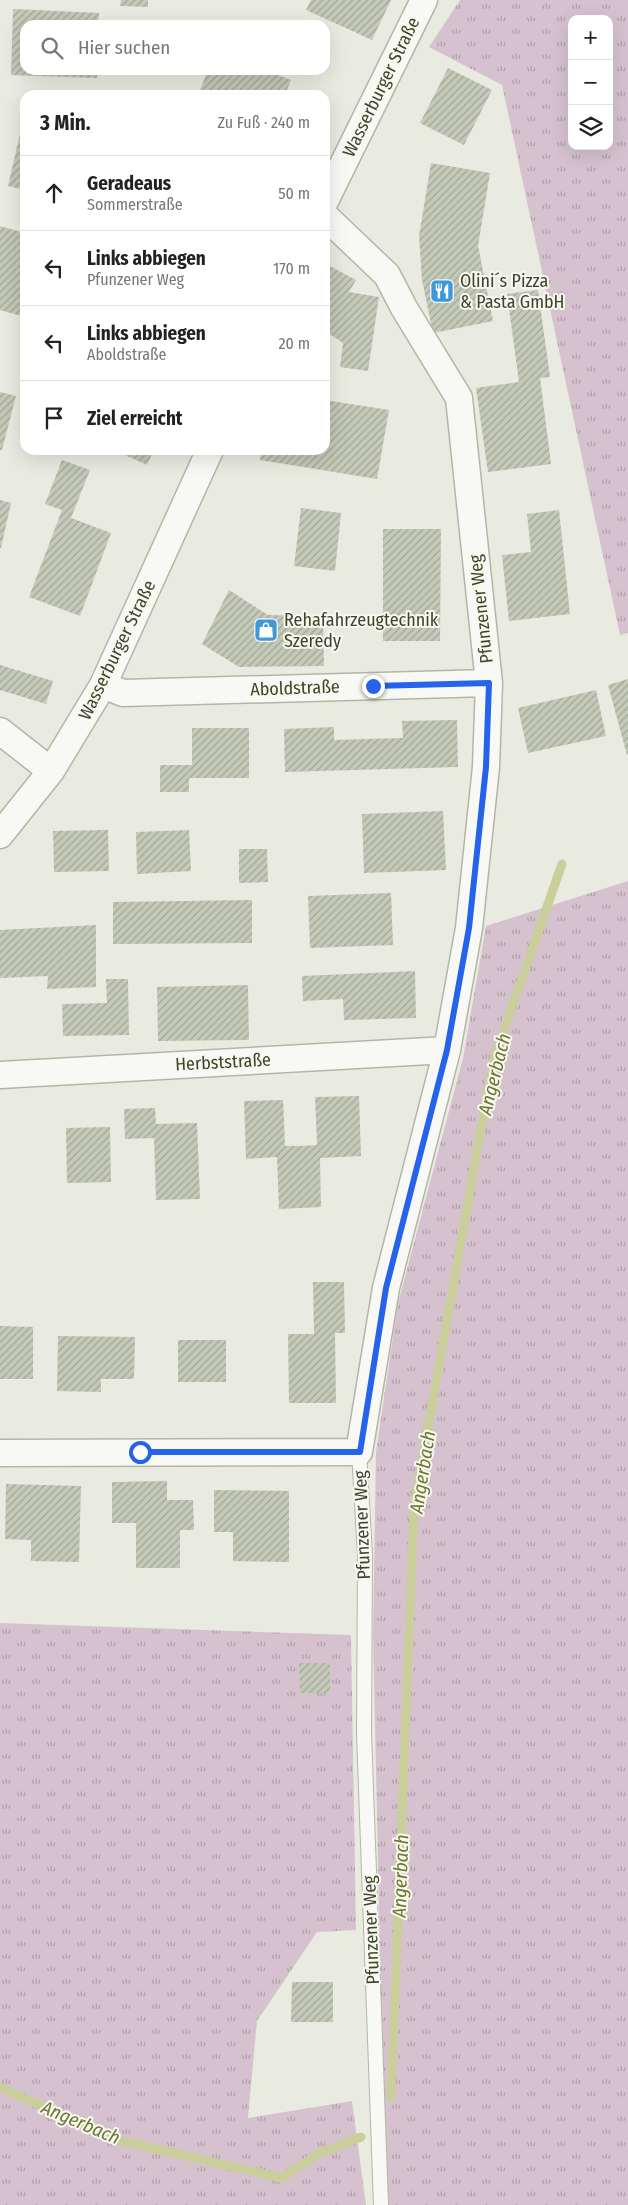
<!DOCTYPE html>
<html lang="de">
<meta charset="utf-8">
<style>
body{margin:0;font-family:"Fira Sans Condensed",sans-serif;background:#f2f2f2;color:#222}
.controls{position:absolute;right:15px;top:15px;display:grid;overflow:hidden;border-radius:10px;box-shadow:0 5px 20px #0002}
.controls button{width:45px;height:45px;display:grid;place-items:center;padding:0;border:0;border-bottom:1px solid #e0e0e0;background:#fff;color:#222;font:25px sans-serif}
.stop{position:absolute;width:15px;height:15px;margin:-11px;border:4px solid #2563eb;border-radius:50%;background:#fff}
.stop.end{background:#2563eb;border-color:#fff;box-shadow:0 1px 5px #0008}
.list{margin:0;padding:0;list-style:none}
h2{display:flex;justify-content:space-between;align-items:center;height:65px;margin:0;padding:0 20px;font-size:21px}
h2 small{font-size:16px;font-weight:400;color:#767676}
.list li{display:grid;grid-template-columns:32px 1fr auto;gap:15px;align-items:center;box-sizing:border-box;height:75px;padding:0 20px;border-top:1px solid #e0e0e0}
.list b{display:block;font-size:19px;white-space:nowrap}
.list p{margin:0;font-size:16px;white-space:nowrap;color:#767676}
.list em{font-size:16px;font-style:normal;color:#767676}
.icon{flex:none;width:28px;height:28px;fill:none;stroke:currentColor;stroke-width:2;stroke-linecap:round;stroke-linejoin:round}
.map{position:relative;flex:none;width:628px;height:2205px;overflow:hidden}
.search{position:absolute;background:#fff;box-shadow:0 5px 20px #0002;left:20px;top:20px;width:310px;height:55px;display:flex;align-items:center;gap:12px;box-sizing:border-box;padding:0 18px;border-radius:15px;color:#767676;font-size:19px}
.panel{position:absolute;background:#fff;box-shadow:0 5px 20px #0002;left:20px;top:90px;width:310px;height:365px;border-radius:15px}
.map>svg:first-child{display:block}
.grass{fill:url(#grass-tufts);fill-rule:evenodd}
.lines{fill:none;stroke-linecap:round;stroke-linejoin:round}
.stream{stroke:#c9ce9a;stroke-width:9}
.building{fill:url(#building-hatch)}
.lane-casing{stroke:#b3b6a6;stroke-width:16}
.street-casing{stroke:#b3b6a6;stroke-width:29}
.lane{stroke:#f8f9f5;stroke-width:14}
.street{stroke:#f8f9f5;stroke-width:26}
.route{stroke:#2563eb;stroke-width:6}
.labels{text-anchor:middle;stroke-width:4;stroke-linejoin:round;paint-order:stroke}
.street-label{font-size:18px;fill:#3f4428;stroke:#f7f8f1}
.poi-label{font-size:18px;fill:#3f4428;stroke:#f7f8f1;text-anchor:start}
.water-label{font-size:19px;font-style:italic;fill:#6d772e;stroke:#f7f8f1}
</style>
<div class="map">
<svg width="628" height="2205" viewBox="0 0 628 2205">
<defs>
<pattern id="grass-tufts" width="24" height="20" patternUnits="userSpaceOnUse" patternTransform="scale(1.25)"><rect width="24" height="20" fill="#d6c2cf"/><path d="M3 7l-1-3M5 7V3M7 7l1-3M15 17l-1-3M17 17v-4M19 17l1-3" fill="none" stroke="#af9fa8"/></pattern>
<pattern id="building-hatch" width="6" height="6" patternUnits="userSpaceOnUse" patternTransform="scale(1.25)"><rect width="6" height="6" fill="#c5c9b8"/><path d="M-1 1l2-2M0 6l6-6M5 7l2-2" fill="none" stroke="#a1a596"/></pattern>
</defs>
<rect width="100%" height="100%" fill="#e9ebe1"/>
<path class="grass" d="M460,0H628V633L620,635L502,85L429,47ZM572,19H609V146H572Z
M628,881V2205H389L384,2133L373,1635L376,1452L398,1303L463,1058L486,926Z
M0,1623L351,1635L356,1930L317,1932L257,2021L248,2118L352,2101L366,2205H0Z"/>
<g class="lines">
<path class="stream" d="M0,2087L118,2140L281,2178L320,2153L361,2137
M391,2097L414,1506L493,1061L562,864"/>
</g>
<path class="building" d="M121,0H148V7L120,6Z
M311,0H391L372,40L306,10Z
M13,9L99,13L98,25H25V70H97V78L11,75Z
M448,68L492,90L464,145L420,123Z
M208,70H265L291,80L285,95H198Z
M23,121H25V190L8,186Z
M431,163L490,173L478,246L493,321L433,333L422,280L419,236Z
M0,226L25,233V317L0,310Z
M330,266L356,280L349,292L379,297L368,371L340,367L343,343L328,333L325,339V277Z
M538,290L550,377L540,378L551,464L488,472L476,388L519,382L507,294Z
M0,392L16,396L2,450H0Z
M325,400L389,410L377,479L260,460L261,450H325Z
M114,450H154L147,465Z
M62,460L90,470L71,518L111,533L80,616L29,597L62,510L45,504Z
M0,500L11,503L1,548H0Z
M301,508L341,513L335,571L294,566Z
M559,510L570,614L509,621L502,555L531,552L527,514Z
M383,529H441L440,641H383Z
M229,590L268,615L323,616L324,666L239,667L202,644Z
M0,665L53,681L46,704L0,690Z
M628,679V754L627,755L608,685Z
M596,690L606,736L528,753L518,708Z
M457,720L458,767L285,772L284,729L334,727V740L403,738L402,721Z
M192,728H249V778H189V792H160V765H192Z
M443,811L446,870L364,873L362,814Z
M108,830L109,871L54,872L53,831Z
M189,830L191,871L137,874L136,832Z
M239,849H267L268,882L239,883Z
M391,893L393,945L310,948L308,896Z
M252,900V943L113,944V902Z
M96,925V987L47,989L48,976L0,978V930Z
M415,971L416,1018L344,1020L343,999L303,1001L302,976Z
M106,979H128L129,1035L63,1036L62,1004L107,1003Z
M248,985L249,1040L158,1041L157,987Z
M359,1096L361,1156L320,1158L321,1207L279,1209L277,1157L246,1159L244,1101L283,1100L285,1146H302L317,1145L315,1097Z
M155,1108L156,1124L197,1123L200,1199L156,1200L154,1138L125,1139L124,1109Z
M110,1127L111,1182L67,1183L66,1128Z
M313,1282H344L345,1333H335L336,1403H289L288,1334H314Z
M0,1326L33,1327V1379H0Z
M58,1336L135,1337L134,1379H101V1392L57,1391Z
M178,1340H226V1382H178Z
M167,1481V1500H193L194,1530H180V1568H136V1523H112V1482Z
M6,1484L81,1486L79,1562L31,1561V1540L5,1539Z
M214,1490L289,1491V1562L233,1561V1532H214Z
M299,1663H330V1693H300Z
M292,1982H333V2022H291Z"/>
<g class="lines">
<g class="lane-casing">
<path id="lane" d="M359,1452L365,1555L364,1733L381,2205"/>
</g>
<g class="street-casing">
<path id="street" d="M325,201L424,0
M103,685L123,693L489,683
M0,731L51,771
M0,835L51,771L103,685L210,450
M0,1075L447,1050
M0,1453L359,1452L386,1288L447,1050L469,928L486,767L489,683L459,398L404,308L387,275L325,216"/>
</g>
<use href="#lane" class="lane"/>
<use href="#street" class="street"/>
</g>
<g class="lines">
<path class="route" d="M140,1452H360L386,1288L447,1050L469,928L486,767L489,683L373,686"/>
</g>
<defs>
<g id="restaurant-square" transform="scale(1.25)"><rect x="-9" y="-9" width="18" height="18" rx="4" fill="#3e98d9" stroke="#f7f8f1"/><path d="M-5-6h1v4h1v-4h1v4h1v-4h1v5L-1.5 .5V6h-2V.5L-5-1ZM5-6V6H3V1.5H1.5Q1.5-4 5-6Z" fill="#fff"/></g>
<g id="shop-square" transform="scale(1.25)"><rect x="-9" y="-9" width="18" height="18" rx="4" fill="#3e98d9" stroke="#f7f8f1"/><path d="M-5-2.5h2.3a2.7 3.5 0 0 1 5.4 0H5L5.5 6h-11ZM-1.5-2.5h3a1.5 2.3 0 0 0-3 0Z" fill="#fff"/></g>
</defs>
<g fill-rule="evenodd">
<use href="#restaurant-square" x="442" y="291"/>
<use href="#shop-square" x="266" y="630"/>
</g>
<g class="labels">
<g class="street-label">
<text transform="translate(381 87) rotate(-64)" y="6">Wasserburger Straße</text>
<text transform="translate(481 609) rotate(-96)" y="6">Pfunzener Weg</text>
<text transform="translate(117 650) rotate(-64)" y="6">Wasserburger Straße</text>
<text transform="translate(295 688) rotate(-2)" y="6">Aboldstraße</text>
<text transform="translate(223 1062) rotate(-3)" y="6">Herbststraße</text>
<text transform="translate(362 1525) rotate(-92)" y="6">Pfunzener Weg</text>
<text transform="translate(371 1930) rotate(-92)" y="6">Pfunzener Weg</text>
</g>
<g class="poi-label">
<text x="460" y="287">Olini´s Pizza<tspan x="460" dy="21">&amp; Pasta GmbH</tspan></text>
<text x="284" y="626">Rehafahrzeugtechnik<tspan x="284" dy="21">Szeredy</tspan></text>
</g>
<g class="water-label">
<text transform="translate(494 1074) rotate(-76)" y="7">Angerbach</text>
<text transform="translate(422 1472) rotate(-81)" y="7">Angerbach</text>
<text transform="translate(400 1876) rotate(-88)" y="7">Angerbach</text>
<text transform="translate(81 2122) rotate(23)" y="7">Angerbach</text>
</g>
</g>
</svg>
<div class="controls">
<button>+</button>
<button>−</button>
<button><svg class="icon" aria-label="layers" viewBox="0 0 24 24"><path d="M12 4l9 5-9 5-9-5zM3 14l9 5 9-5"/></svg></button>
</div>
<div class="stop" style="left:140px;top:1452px"></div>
<div class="stop end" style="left:373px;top:686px"></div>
<div class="search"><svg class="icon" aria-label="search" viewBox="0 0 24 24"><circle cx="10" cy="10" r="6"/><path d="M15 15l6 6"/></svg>Hier suchen</div>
<section class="panel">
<h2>3 Min.<small>Zu Fuß · 240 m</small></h2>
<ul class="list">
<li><svg class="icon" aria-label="ahead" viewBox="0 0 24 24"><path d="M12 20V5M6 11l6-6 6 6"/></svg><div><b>Geradeaus</b><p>Sommerstraße</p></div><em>50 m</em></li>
<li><svg class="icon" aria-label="left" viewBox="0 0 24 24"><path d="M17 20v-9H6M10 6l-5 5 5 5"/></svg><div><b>Links abbiegen</b><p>Pfunzener Weg</p></div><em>170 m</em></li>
<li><svg class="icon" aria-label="left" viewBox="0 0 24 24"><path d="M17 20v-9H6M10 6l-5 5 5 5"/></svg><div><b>Links abbiegen</b><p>Aboldstraße</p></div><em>20 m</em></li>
<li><svg class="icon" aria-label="arrive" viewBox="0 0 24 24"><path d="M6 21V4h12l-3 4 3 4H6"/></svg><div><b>Ziel erreicht</b></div></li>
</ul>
</section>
</div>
